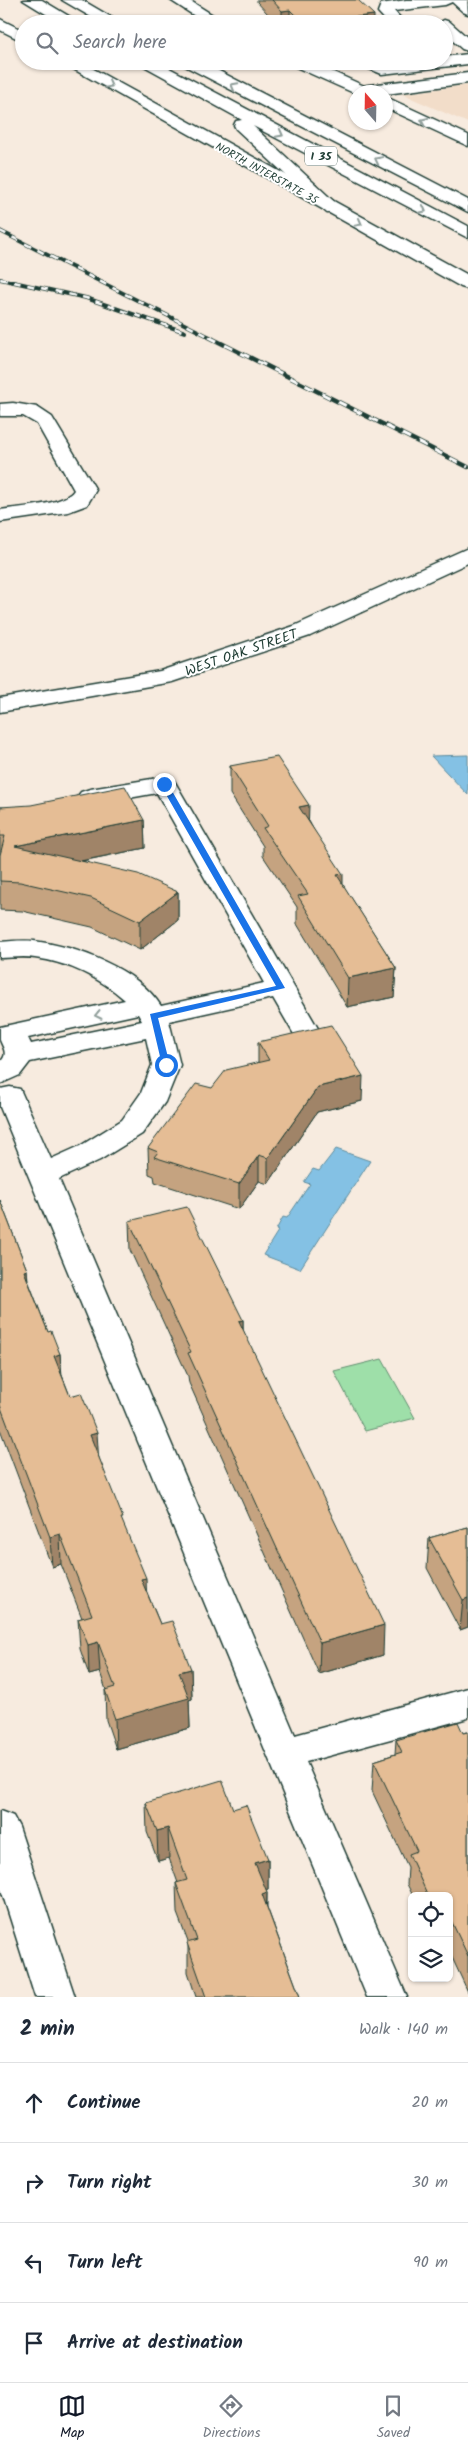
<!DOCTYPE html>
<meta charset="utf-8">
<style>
body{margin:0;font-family:Kalam,sans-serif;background:#f6f6f7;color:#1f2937}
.controls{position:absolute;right:15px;bottom:15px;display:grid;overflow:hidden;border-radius:8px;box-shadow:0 1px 4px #0004}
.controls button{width:45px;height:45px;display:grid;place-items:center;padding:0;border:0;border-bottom:1px solid #e0e1e3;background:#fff;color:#1f2937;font:25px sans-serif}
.compass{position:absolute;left:348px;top:85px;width:45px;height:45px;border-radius:50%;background:#fff;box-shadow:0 1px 4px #0004;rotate:340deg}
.stop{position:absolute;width:15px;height:15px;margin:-11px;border:4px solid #1a73e8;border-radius:50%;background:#fff}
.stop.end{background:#1a73e8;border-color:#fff;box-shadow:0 1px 5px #0008}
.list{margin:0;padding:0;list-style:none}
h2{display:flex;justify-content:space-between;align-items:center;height:65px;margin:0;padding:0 20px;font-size:21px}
h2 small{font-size:16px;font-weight:400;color:#747a83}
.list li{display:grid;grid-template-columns:32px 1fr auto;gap:15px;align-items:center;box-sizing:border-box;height:80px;padding:0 20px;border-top:1px solid #e0e1e3}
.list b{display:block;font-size:19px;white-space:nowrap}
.list em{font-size:16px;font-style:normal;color:#747a83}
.icon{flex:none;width:28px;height:28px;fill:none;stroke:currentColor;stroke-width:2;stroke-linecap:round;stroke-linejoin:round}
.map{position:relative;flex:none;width:468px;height:1997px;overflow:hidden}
.search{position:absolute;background:#fff;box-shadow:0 1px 4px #0004;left:15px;right:15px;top:15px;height:55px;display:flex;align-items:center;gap:12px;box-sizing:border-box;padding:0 18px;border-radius:28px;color:#747a83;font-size:19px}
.sheet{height:385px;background:#fff}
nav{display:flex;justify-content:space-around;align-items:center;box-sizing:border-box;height:70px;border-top:1px solid #e0e1e3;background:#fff;font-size:14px;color:#747a83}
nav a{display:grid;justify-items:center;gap:2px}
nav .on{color:#111827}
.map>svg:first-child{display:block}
.built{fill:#f2ddc9}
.green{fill:#9edfa9;stroke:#5e8e6e}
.water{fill:#84c1e4;stroke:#5c8c9e}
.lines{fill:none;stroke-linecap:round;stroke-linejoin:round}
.minor-casing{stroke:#1f3d34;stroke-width:3}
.major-casing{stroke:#1f3d34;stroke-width:3}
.highway-casing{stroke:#1f3d34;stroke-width:3}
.minor{fill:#fff;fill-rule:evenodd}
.major{fill:#fff;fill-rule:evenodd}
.highway{fill:#fff;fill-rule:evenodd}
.rail-far1-casing{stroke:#1f3d34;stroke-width:4}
.rail-casing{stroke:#1f3d34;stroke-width:4.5}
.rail-far1{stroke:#fff;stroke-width:2.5;stroke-dasharray:7;stroke-linecap:butt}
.rail{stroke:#fff;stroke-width:3;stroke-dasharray:9;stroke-linecap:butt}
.wall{fill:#c5a380;stroke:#1f3d34}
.shaded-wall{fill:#a08468;stroke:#1f3d34}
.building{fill:#e5bd95;stroke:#1f3d34}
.oneway{stroke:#8f9e9a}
.route{fill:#1a73e8}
.labels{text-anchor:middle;stroke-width:4;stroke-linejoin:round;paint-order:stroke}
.far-street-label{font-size:11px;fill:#1f3d34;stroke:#fff}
.shield{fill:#fff;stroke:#627771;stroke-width:1}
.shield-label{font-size:12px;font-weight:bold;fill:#1f3d34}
.street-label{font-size:14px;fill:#1f3d34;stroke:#fff}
</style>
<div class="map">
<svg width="468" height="1997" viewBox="0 0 468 1997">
<rect width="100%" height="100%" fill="#f7ebdf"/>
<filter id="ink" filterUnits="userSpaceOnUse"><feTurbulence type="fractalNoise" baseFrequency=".02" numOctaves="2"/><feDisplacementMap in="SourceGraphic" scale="10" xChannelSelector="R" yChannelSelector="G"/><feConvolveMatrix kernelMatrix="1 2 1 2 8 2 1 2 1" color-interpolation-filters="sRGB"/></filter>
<g filter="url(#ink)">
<path class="built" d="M468,85V123L402,94Z"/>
<path class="green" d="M382,1359L415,1418L365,1431L334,1371Z"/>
<path class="water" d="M468,755V795L431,756Z
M336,1149L370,1161L300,1269L263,1255L278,1231L276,1230L283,1217L287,1218L310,1184L304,1182L313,1169L319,1171Z"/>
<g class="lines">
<g class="minor-casing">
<path id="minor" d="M406,0H467L468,14L463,12L452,2L445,5L394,11L406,24H389L378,12L381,4Z
M444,20L450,22L468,38V51L462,49L444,33V24H437Z
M468,54V64L382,74L357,64L355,61H377L384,64L444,61V57Z
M468,73V83L386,94V92H356V95L353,91L355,88L361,86Z
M13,403L37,407L52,417L96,490L87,505L68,512L0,522V510C18,507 65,505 74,490L37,424L23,416H0V404Z
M468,548V563L310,636L172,682L0,712V698L160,671L294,626Z
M164,777L173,779L176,784L323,1037L319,1043L309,1046L299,1043L273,998L169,1021L180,1065L165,1102L142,1134L100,1160L59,1179L295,1735L468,1688V1718L306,1762L407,1997H367L0,1107V1089L10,1087L20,1089L51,1159L80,1146L122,1120L141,1093L152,1065L146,1038L30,1062L20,1075L0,1084V1062C9,1054 3,1048 0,1040C0,1037 0,1030 0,1027L125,1000C100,978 68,962 35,958C24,956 11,958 0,958V942C11,941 23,940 34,941C76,946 138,969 161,1006L264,983L157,793L90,805L81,802L77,797L81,792L90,789ZM138,1014L142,1021L31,1044L28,1038Z
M0,1811L13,1816L19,1827L75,1997H35L0,1886Z"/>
</g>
<g class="major-casing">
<path id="major" d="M170,0H189L227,24H207Z
M0,19L24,31V42L0,30Z
M59,61H79L468,275V289L461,287Z
M287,61H309L371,89L373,92L356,94L289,64Z
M386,97L468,135V146L386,108Z"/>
</g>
<g class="highway-casing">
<path id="highway" d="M23,0H42L82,24H62Z
M62,0H82L123,24H103Z
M135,61H156L468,226V238L253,126L342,209L339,213H327L236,129L234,125L236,121L242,120Z
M179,61H200L468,200V212L181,64Z"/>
</g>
<use href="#minor" class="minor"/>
<use href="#major" class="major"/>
<use href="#highway" class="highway"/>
<g class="rail-far1-casing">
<path id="rail-far1" d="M0,231L212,338
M0,279L86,298L185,332"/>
</g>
<g class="rail-casing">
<path id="rail" d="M209,337L468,467"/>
</g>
<use href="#rail-far1" class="rail-far1"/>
<use href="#rail" class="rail"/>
</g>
<path class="wall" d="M257,0H358L374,24H277L257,2Z
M230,766L309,821L343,885L396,968L394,997L347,1007L297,924V907L263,856V846L230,794Z
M0,807L144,820L145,848L82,861L178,892V920L140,950L92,927L22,911L0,910Z
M258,1042L362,1101L317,1112L268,1184L259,1181L239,1209L155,1182L154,1176L149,1174L148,1148L212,1088L258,1062Z
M0,1200L27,1270L28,1280L48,1332L60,1354L62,1375L70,1396L98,1455L146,1590L160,1624L191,1669L192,1699L189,1700L190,1728L116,1749L106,1720L105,1690H106L100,1672L89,1675L80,1649L78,1619L82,1618L61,1564L52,1567L0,1429Z
M129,1221L243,1320V1330L383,1655L319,1674L189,1383L188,1376L130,1250Z
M468,1527V1627L460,1630L427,1568L429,1538Z
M468,1732V1992L449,1951V1896H413L407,1884L408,1867L372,1791L374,1761L395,1754L396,1740L463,1733Z
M146,1803L233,1809L268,1859V1889H265L267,1892V1907L300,1997H196L188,1972V1942L177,1913L176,1883H178L169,1858L158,1861L147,1832Z"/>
<path class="shaded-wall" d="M290,10V24H282V11Z
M374,15V24H303V23Z
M309,805L308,833L299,807Z
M144,820L145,848L16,874L15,846Z
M343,874V902L337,875Z
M178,892V920L140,950V921Z
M396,968L394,997L347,1007L348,978Z
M363,1076L362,1101L317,1112L268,1184V1158L318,1087Z
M259,1155V1181L239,1209V1184Z
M27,1270L29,1300L24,1271Z
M243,1320V1349L239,1321Z
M60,1354L62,1384L54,1356Z
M97,1433L99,1463L90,1435Z
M60,1534L61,1564L52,1567L50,1537Z
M146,1578L147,1608L141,1579Z
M468,1598V1627L460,1630L463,1600Z
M384,1625L383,1655L319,1674L320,1643Z
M98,1642L100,1672L89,1675L88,1645Z
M191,1669L192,1699L189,1700L190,1728L116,1749L115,1719L179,1672Z
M168,1828L169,1858L158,1861L157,1831Z
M268,1859V1889L254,1892L255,1863Z
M267,1892L266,1922L262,1894Z"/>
<path class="building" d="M272,0H358L374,15L303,23L290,10L282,11Z
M277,757L309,805L299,807L343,874L337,875L396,968L348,978L298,896L308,894L263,828L268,826L230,766Z
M125,786L144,820L15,846L138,874L178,892L140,921L91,898L20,882L0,881V855L5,836H0V807L31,805Z
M331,1025L363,1076L318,1087L268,1158L259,1155L239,1184L154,1157L158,1152L148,1148L196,1084L212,1088L226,1070L269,1060L258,1042Z
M0,1200L27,1270L24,1271L48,1332L51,1331L60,1354L54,1356L70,1396L81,1393L97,1433L90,1435L123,1518H121L146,1578L141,1579L160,1624L172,1621L191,1669L179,1672L189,1698L115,1719L105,1690L115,1687L98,1642L88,1645L78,1619L92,1615L60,1534L50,1537L0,1405Z
M187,1207L243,1320L239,1321L384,1625L320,1643L188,1353L191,1352L129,1221Z
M468,1527V1598L463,1600L429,1538Z
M458,1722L463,1733L468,1732V1956L449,1916V1896H428L409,1854L417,1851L374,1761L402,1752L396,1740Z
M222,1780L233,1809L246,1805L268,1859L255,1863L267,1892L262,1894L300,1997H206L187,1943L197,1940L176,1883L187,1880L168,1828L157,1831L146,1803Z"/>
<defs><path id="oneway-chevron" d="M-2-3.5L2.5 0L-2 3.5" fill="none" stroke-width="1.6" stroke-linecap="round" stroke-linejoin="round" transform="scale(1.25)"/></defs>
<g class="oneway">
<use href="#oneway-chevron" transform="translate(109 85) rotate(29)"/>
<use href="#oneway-chevron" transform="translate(234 86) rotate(-152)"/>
<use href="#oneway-chevron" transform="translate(424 121) rotate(-155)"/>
<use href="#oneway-chevron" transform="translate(280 134) rotate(28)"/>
<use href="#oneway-chevron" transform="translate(378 160) rotate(-153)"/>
<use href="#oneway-chevron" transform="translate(423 210) rotate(28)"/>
<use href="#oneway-chevron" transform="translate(359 223) rotate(29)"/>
<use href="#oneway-chevron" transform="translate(98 1015) rotate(168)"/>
</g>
</g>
<path class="route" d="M164,782L168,784L285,988L158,1018L170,1065L166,1068L162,1065L150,1014L276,986L160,784Z"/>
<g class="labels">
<g class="far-street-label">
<text transform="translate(267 173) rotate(29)" y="4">NORTH INTERSTATE 35</text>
</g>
<rect class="shield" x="305" y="146.5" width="32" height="19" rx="4"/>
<g class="shield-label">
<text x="321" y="160">I 35</text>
</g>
<g class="street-label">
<text transform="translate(241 652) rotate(-19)" y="5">WEST OAK STREET</text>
</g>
</g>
</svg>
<div class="controls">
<button><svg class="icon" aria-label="locate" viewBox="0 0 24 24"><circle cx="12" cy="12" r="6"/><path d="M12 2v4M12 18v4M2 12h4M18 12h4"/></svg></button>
<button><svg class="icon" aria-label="layers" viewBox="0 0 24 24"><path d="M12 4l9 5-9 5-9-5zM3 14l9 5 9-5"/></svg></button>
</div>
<svg class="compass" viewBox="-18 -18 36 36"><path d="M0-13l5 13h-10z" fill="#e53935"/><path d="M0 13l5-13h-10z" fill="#747a83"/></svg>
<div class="stop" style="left:166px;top:1065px"></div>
<div class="stop end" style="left:164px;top:784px"></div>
<div class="search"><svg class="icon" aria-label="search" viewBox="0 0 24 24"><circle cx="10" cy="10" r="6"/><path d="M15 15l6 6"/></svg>Search here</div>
</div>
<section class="sheet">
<h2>2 min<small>Walk · 140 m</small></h2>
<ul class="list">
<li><svg class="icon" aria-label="ahead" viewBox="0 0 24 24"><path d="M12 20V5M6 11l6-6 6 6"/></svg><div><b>Continue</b></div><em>20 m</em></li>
<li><svg class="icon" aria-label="right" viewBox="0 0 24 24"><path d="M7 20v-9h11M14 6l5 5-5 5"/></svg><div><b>Turn right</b></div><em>30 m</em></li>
<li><svg class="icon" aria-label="left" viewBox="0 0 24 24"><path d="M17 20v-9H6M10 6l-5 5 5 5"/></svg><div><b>Turn left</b></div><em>90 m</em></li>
<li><svg class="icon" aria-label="arrive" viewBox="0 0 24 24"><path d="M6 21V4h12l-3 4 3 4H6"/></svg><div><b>Arrive at destination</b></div></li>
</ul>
</section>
<nav>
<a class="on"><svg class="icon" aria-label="map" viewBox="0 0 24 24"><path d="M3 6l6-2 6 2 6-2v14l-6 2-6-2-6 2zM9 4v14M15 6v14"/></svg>Map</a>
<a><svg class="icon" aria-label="directions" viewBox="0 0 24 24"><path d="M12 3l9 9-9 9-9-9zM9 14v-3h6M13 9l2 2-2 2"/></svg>Directions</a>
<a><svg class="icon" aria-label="saved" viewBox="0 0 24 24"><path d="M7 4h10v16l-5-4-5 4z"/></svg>Saved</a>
</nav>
